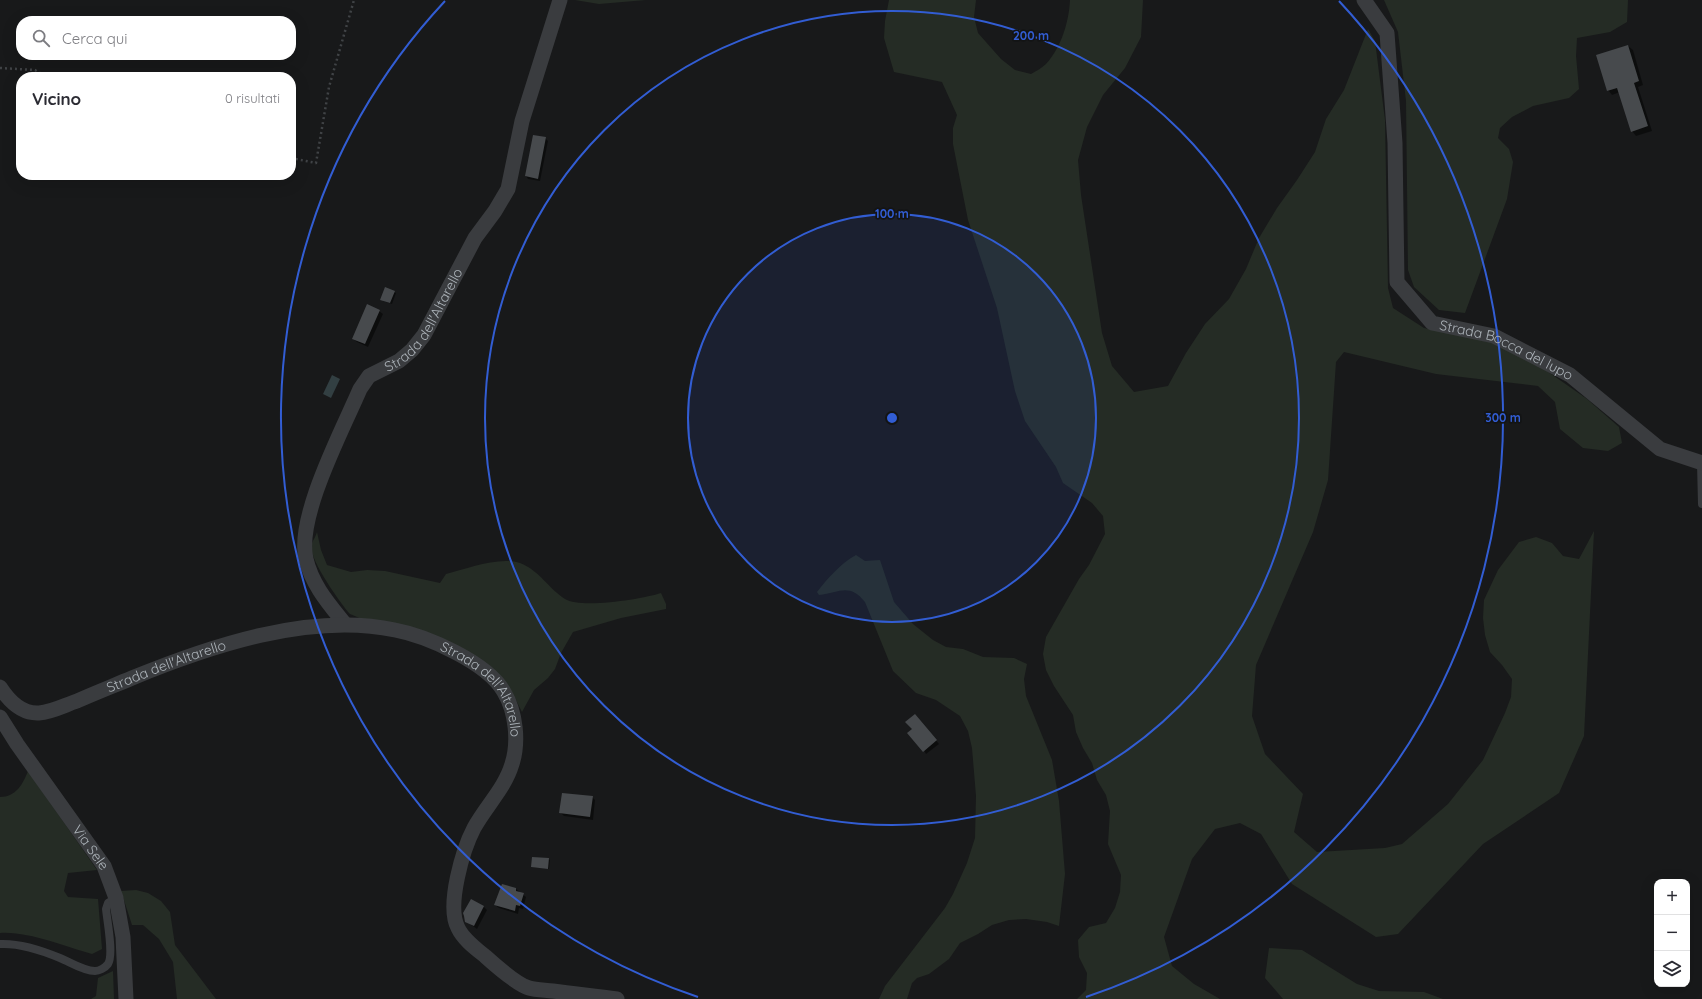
<!DOCTYPE html>
<html lang="it">
<meta charset="utf-8">
<style>
body{margin:0;font-family:Quicksand,sans-serif;background:#f7f7f7;color:#2b2b33}
.controls{position:absolute;right:12px;bottom:12px;display:grid;overflow:hidden;border-radius:8px;box-shadow:0 4px 16px #0002}
.controls button{width:36px;height:36px;display:grid;place-items:center;padding:0;border:0;border-bottom:1px solid #e1e1e2;background:#fff;color:#2b2b33;font:20px sans-serif}
.list{margin:0;padding:0;list-style:none}
h2{display:flex;justify-content:space-between;align-items:center;height:52px;margin:0;padding:0 16px;font-size:17px}
h2 small{font-size:13px;font-weight:400;color:#7c7c81}
.icon{flex:none;width:22px;height:22px;fill:none;stroke:currentColor;stroke-width:2;stroke-linecap:round;stroke-linejoin:round}
.map{position:relative;flex:none;width:1702px;height:999px;overflow:hidden}
.search{position:absolute;background:#fff;box-shadow:0 4px 16px #0002;left:16px;top:16px;width:280px;height:44px;display:flex;align-items:center;gap:10px;box-sizing:border-box;padding:0 14px;border-radius:16px;color:#7c7c81;font-size:15px}
.panel{position:absolute;background:#fff;box-shadow:0 4px 16px #0002;left:16px;top:72px;width:280px;height:108px;border-radius:16px}
.map>svg:first-child{display:block}
.green{fill:#252c25}
.water{fill:#323f42}
.shadow{fill:#0007}
.building{fill:#474a4d}
.lines{fill:none;stroke-linecap:round;stroke-linejoin:round}
.path{stroke:#404346;stroke-width:2.5;stroke-dasharray:2 3;stroke-linecap:butt}
.service{stroke:#3a3c3f;stroke-width:8}
.minor{stroke:#3a3c3f;stroke-width:15}
.ring{fill:none;stroke:#325dd3;stroke-width:2}
.labels{text-anchor:middle;stroke-width:3.5;stroke-linejoin:round;paint-order:stroke}
.street-label{font-size:14px;fill:#acb3b9;stroke:#131415}
.centre{fill:#325dd3;stroke:#131415;stroke-width:2}
.ring-label{font-size:12px;text-anchor:middle;font-weight:bold;fill:#325dd3;stroke:#131415;stroke-width:3.5;stroke-linejoin:round;paint-order:stroke}
</style>
<div class="map">
<svg width="1702" height="999" viewBox="0 0 1702 999">
<rect width="100%" height="100%" fill="#18191a"/>
<path class="green" d="M575,0H646L599,4Z
M889,0H976L974,17L978,33L1001,59L1015,70L1031,74C1036,71 1042,68 1046,64C1061,48 1069,22 1070,0H1143L1141,37L1125,68L1103,95L1087,127L1078,160L1081,195L1102,333L1112,366L1134,392L1168,386L1186,353L1205,324L1229,299L1246,269L1259,238L1277,208L1297,180L1315,152L1326,119L1344,90L1368,29L1375,41L1385,120L1388,288L1393,308L1424,328L1490,342L1544,369L1587,399L1619,427L1622,443L1608,451L1583,448L1560,429L1555,402L1538,386L1436,374L1344,352L1336,362L1328,480L1313,532L1256,665L1252,716L1265,754L1303,794L1294,832L1317,852L1385,848L1402,844L1448,804L1483,760L1505,713L1511,697L1512,679L1502,665L1490,652L1485,635L1483,618L1484,600L1498,570L1519,542L1536,537L1552,543L1563,556L1579,559L1594,531L1584,736L1559,793L1483,844L1398,934L1376,937L1292,884L1261,834L1240,823L1215,829L1192,859L1164,937L1172,966L1194,984L1220,999H1077L1086,990L1087,973L1079,957L1078,940L1089,927L1106,923L1115,908L1120,892L1121,875L1108,844L1110,811L1106,795L1097,780L1092,763L1083,748L1076,732L1073,715L1054,686L1046,670L1043,654L1046,637L1079,579L1089,565L1105,534L1103,516L1092,503L1063,483L1056,467L1025,421L1015,391L997,308L968,220L953,144V128L957,115L942,82L894,72L884,38L885,21Z
M1384,0H1628L1627,22L1610,32L1577,38L1576,56L1579,89L1569,98L1533,106L1512,117L1500,128L1498,138L1509,149L1513,162L1507,199L1465,313L1439,310L1414,287L1408,270L1406,101L1398,32Z
M317,532L321,550L327,565L351,572L367,570L385,571L440,583L446,574C466,569 499,556 520,563C539,570 549,589 565,599C581,609 643,599 661,593L666,604V609L621,618L573,632L561,653L555,669L548,678L534,690L522,712L515,698L499,676L350,614C340,603 310,560 311,546C312,542 316,536 317,532Z
M856,555L865,561L880,560L894,602L913,624L933,640L946,647L963,649L983,657L1014,658L1027,664L1024,679L1026,696L1052,760L1059,801L1065,874L1059,926L1047,922L1026,919L1009,920L992,925L978,934L960,943L949,959L929,974L917,978L912,983L907,999H879L885,986L945,908L953,894L967,863L975,838L976,796L972,748L968,731L960,716L936,700L916,693L893,671L865,602C849,582 839,593 819,595L817,592C828,578 840,564 856,555Z
M28,771L97,870L68,873L64,891L68,897L98,899L102,949L92,954C65,947 29,931 0,933V797C16,797 23,784 28,771Z
M136,890L148,893L161,901L170,912L175,945L216,999H177L173,962L159,939L143,925H132L121,891Z
M1269,948L1302,950L1357,984L1379,991L1424,992L1443,999H1283L1265,978Z
M113,971L114,999H91L96,996L98,978Z"/>
<path class="water" d="M332,375L340,379L331,398L323,394Z"/>
<path class="shadow" d="M1628,46L1633,50L1643,85L1638,87L1652,131L1636,136L1632,131L1620,92L1612,95L1608,90Z
M545,138L548,141L540,181L528,179L526,176Z
M394,292L396,293L392,304L383,301Z
M379,311L383,314L368,347L357,342L353,339Z
M917,718L939,744L926,754L913,729Z
M592,797L595,800L593,820L564,816L561,813Z
M548,859L550,860L549,869L532,867Z
M516,889L526,897L523,909L519,908L518,914L499,908L495,905Z
M484,907L487,910L477,929L466,921Z"/>
<path class="building" d="M1628,45L1639,81L1634,83L1648,126L1631,132L1617,88L1607,91L1596,55Z
M533,135L546,137L538,179L525,176Z
M385,287L395,291L390,303L380,300Z
M367,304L380,310L365,344L352,339Z
M915,714L937,740L923,752L907,733L912,729L905,722Z
M562,793L593,796L590,817L559,813Z
M532,857L549,858L548,869L531,867Z
M502,884L516,888V891L524,893L520,906L516,905L515,911L494,905Z
M471,899L484,906L474,926L465,922L464,916L463,913Z"/>
<g class="lines">
<path class="path" d="M0,68L35,70L47,77
M291,158L316,163L329,87L354,0"/>
<path class="service" d="M1701,463L1702,504
M0,944C20,943 41,950 60,958C70,962 83,971 95,971C99,971 105,968 108,964C114,955 107,920 106,909L108,903L116,898"/>
<g class="minor">
<path id="s1" d="M1364,0L1387,33L1395,143L1397,282L1432,323L1494,336L1570,375L1660,449L1702,463"/>
<path id="s2" d="M345,624C329,604 312,585 306,559C296,517 343,429 360,389L369,376L399,361L412,350L424,335L475,238L495,211L508,189L522,121L560,0"/>
<path id="s3" d="M0,687C9,701 22,714 39,713C52,712 65,705 77,701C95,693 113,686 132,678C210,646 310,612 395,630C427,636 488,663 504,692C516,712 519,742 512,764C505,788 486,806 474,828C463,849 446,906 458,928C463,939 475,948 485,956C495,965 516,984 529,988C536,990 545,990 553,991C574,994 596,996 617,999"/>
<path id="s4" d="M0,717L17,744L104,866L116,898L123,937L126,999"/>
</g>
</g>
<circle cx="892" cy="418" r="204" fill="#325dd3" fill-opacity=".12"/>
<g class="ring">
<circle cx="892" cy="418" r="204"/>
<circle cx="892" cy="418" r="407"/>
<path d="M698 997A611 611 0 0 1 445 1M1339 1A611 611 0 0 1 1086 997"/>
</g>
<g class="labels">
<g class="street-label">
<text dy="5" stroke="none"><textPath href="#s2" startOffset="354">Strada dell'Altarello</textPath></text>
<text dy="5" stroke="none"><textPath href="#s1" startOffset="423">Strada Bocca del lupo</textPath></text>
<text dy="5" stroke="none"><textPath href="#s3" startOffset="185">Strada dell'Altarello</textPath></text>
<text dy="5" stroke="none"><textPath href="#s3" startOffset="532">Strada dell'Altarello</textPath></text>
<text dy="5" stroke="none"><textPath href="#s4" startOffset="159">Via Sele</textPath></text>
</g>
</g>
<circle cx="892" cy="418" r="6" class="centre"/>
<g class="ring-label">
<text x="1031" y="40">200 m</text>
<text x="892" y="218">100 m</text>
<text x="1503" y="422">300 m</text>
</g>
</svg>
<div class="controls">
<button>+</button>
<button>−</button>
<button><svg class="icon" aria-label="layers" viewBox="0 0 24 24"><path d="M12 4l9 5-9 5-9-5zM3 14l9 5 9-5"/></svg></button>
</div>
<div class="search"><svg class="icon" aria-label="search" viewBox="0 0 24 24"><circle cx="10" cy="10" r="6"/><path d="M15 15l6 6"/></svg>Cerca qui</div>
<section class="panel">
<h2>Vicino<small>0 risultati</small></h2>
<ul class="list">
</ul>
</section>
</div>
